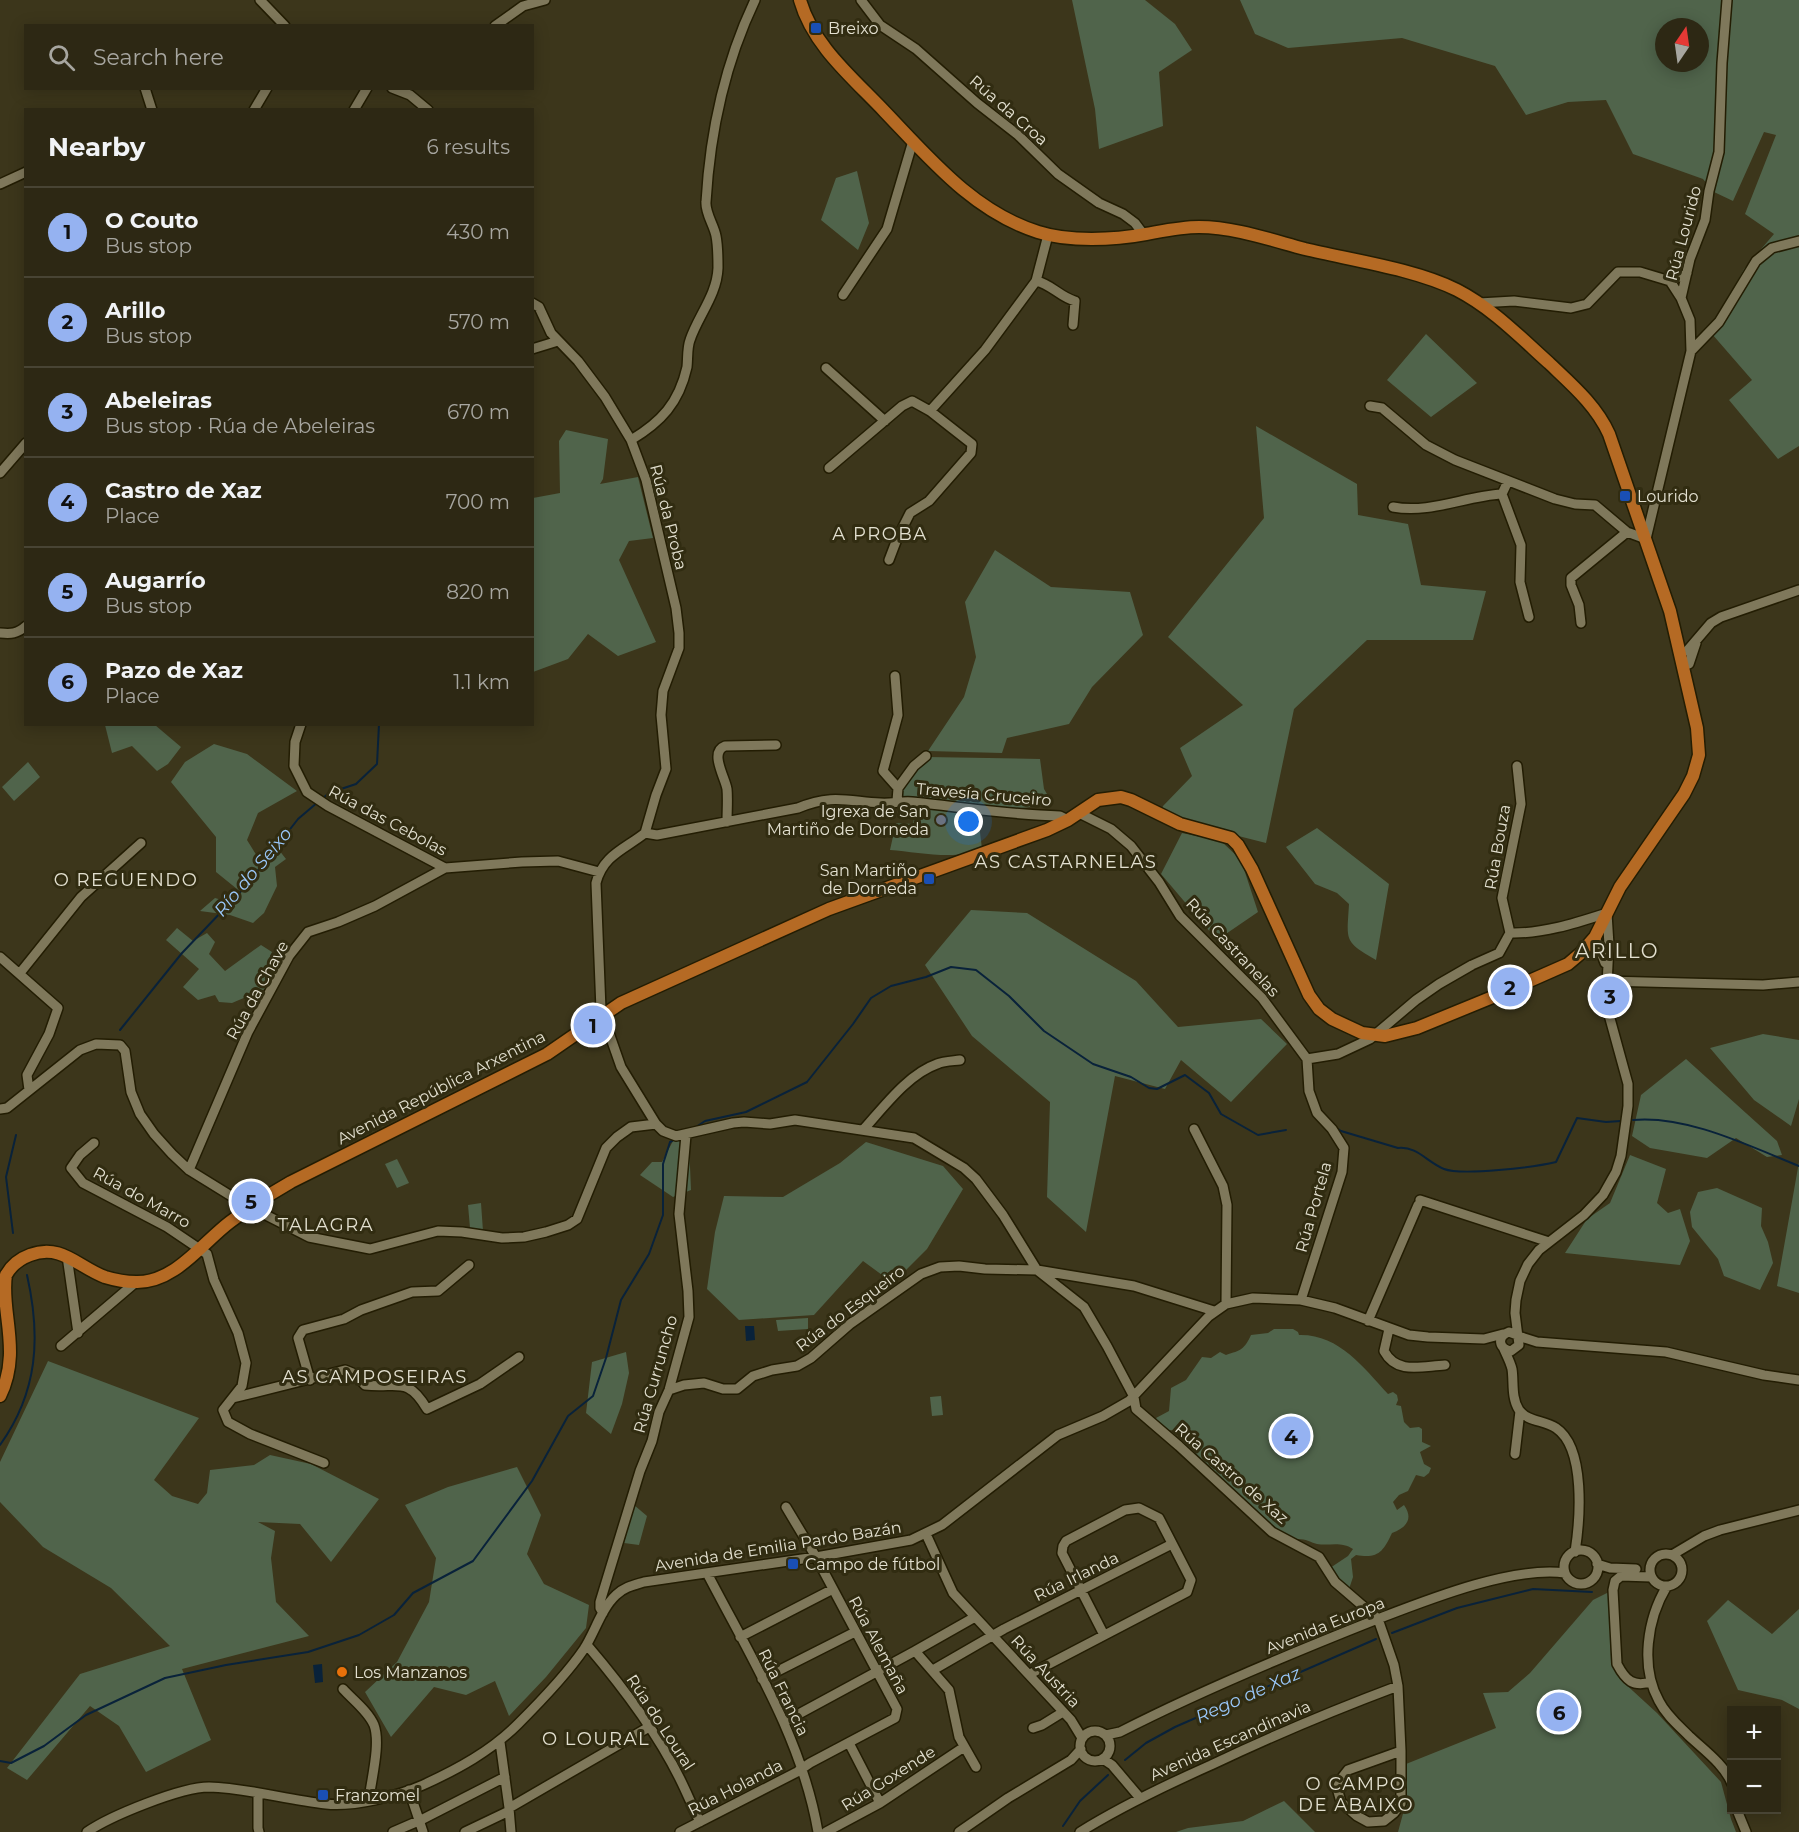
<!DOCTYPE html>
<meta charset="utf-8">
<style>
body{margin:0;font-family:Montserrat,sans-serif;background:#393422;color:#f1f3f6}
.controls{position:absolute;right:18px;bottom:18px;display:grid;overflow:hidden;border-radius:0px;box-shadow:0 3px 15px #0003}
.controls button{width:54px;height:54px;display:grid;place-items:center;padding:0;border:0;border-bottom:2px solid #484434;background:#2d2814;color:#f1f3f6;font:30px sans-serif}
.compass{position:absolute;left:1655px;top:18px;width:54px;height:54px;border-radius:50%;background:#2d2814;box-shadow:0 3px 15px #0003;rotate:13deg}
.you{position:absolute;left:969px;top:822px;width:21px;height:21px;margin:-15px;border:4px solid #fff;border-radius:50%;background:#1a73e8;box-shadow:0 0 0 9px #1a73e833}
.badge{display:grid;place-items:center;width:39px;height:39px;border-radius:50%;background:#95b2f1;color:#111;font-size:20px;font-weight:700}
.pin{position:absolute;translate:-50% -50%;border:3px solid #fff;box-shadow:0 2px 6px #0006}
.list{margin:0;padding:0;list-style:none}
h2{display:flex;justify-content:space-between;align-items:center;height:78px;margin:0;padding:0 24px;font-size:26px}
h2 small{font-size:20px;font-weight:400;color:#a7a6a0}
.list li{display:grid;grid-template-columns:39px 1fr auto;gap:18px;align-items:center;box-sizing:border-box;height:90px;padding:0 24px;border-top:2px solid #484434}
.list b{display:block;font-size:22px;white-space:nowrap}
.list p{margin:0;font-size:20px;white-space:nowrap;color:#a7a6a0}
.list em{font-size:20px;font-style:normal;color:#a7a6a0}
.icon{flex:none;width:33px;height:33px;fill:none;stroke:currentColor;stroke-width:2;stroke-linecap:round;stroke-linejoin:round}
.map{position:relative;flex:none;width:1799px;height:1832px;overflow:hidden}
.search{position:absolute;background:#2d2814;box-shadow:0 3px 15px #0003;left:24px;top:24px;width:510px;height:66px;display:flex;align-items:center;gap:15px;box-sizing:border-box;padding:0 21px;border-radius:0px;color:#a7a6a0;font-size:22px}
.panel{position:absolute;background:#2d2814;box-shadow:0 3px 15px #0003;left:24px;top:108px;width:510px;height:618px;border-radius:0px}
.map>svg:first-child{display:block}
.green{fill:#50644b;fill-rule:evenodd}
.water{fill:#09223a}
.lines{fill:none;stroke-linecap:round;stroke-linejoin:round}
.stream{stroke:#09223a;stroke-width:2}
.minor-casing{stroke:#231d03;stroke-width:12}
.major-casing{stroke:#231d03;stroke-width:15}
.minor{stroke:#7f785b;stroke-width:9}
.major{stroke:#b56a24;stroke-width:12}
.transit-dot{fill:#1a4fb4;stroke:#312c11;stroke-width:2}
.worship-dot{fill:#6b7280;stroke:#312c11;stroke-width:2}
.food-dot{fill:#e8710a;stroke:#312c11;stroke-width:2}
.labels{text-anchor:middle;stroke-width:6;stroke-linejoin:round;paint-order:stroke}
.poi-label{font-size:16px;fill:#e3e0d0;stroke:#312c11;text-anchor:start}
.street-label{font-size:16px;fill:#e3e0d0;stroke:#312c11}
.neighbourhood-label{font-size:18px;letter-spacing:1.5px;fill:#e3e0d0;stroke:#312c11}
.water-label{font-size:18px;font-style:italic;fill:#9ac8fa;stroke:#312c11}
.quarter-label{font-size:20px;letter-spacing:1.5px;fill:#e3e0d0;stroke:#312c11}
</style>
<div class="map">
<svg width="1799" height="1832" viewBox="0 0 1799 1832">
<rect width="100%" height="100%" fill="#3c361b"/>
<path class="green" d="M1072,0H1145L1175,24L1192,50L1159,72L1163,126L1099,149L1095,109Z
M1240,0H1799V446L1778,459L1729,400L1752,380L1712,334L1724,305L1744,269L1774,234L1745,214L1776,135L1764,132L1733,201L1714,192L1703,179L1633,154L1606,100L1568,102L1526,115L1495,66L1402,38L1288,48L1255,34ZM1664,27H1700V63H1664Z
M857,171L869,223L858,250L821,220L836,178Z
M1426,334L1477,383L1431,417L1387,380Z
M1256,426L1357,484L1358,515L1408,524L1421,585L1486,591L1473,640H1367L1294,709L1266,843L1191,824L1162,811L1163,806L1192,776L1180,748L1243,705L1168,637L1264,518Z
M566,430L608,439L603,479L600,484L638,477L653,538L629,541L619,560L656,642L618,656L588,634L568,659L533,672V498L560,493L559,441Z
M995,550L1051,587L1130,592L1143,635L1092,687L1069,724L1007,738L1002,753L928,751L964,697L976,657L965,602Z
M105,725H155L181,747L168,764L157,771L132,746L112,753Z
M214,744L247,754L297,791L258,813L247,840L257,856L275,845L286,859L275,867L277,886L264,913L253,923L230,915L200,911L215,898L225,901L237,889L216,872V837L171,782L185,762Z
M927,757L1040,759L1044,789L1053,804L1015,809L965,805L903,796L902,788Z
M28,762L40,777L14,801L2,787Z
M916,805L978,815L982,849C956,861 918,852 890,850L896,823L913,824Z
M1317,828L1389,884L1376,960C1343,941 1347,941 1349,904L1337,893L1315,884L1286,847Z
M1182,833L1221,841L1241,860L1258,912L1217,940L1161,874Z
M971,910L1027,913L1136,981L1178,1027L1261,1019L1287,1044L1231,1102L1181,1060L1165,1089L1115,1076L1086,1232L1047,1197L1050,1102L972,1036L925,965Z
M177,928L193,941L207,933L215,942L209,954L225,971L261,945L272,952L266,967L279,962L265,989L232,1003L219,1002L215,995L198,1000L183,987L199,969L166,940Z
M1763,1034L1799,1040V1099L1791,1126L1754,1100L1710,1048Z
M1686,1059L1777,1141L1782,1155L1767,1157L1736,1138L1707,1158L1650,1148L1632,1136L1641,1095Z
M674,1139L689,1143L691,1190L673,1197L640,1175L652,1162H662Z
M866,1142L943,1166L963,1189L927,1249L893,1283L863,1261L814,1315L739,1320L707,1289L715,1232L724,1196L783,1197L840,1163Z
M1630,1155L1666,1169L1657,1203L1668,1213L1680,1209L1690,1241L1680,1265L1565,1253L1587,1219L1610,1203Z
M397,1159L409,1183L397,1188L385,1164Z
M1799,1162V1293L1777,1286Z
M1717,1188L1762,1208L1761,1226L1768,1242L1773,1263L1760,1290L1724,1276L1718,1259L1692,1227L1690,1212L1698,1192Z
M481,1203L483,1231L470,1228L468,1205Z
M808,1318V1329L778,1331L776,1320Z
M1274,1329H1293L1298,1332L1299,1335C1339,1334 1363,1367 1388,1394L1393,1392L1397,1395L1398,1400L1396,1405L1401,1406L1404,1422L1410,1428L1419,1427L1422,1429V1442L1431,1446L1420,1452L1424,1464L1431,1468L1429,1473L1424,1477L1416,1475L1408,1491L1399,1495L1393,1502L1397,1510L1404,1505C1414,1519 1406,1528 1392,1533C1383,1552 1378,1559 1356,1555L1351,1559L1353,1577L1349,1589H1341L1330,1568L1348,1556L1353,1549C1341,1541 1330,1546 1317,1544C1310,1542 1306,1539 1298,1539L1296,1542L1263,1521L1223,1485L1197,1470L1191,1462L1182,1438L1175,1430C1164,1431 1160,1427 1156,1418L1169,1411L1171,1388L1186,1380L1202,1357L1211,1358L1220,1352L1226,1355C1241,1350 1244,1350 1251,1335L1268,1333Z
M626,1352L629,1373L622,1404L611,1434L586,1413L592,1362Z
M48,1361L199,1418L154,1480L172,1496L198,1504L207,1493L210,1470L254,1465L270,1455L311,1464L379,1499L331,1562L300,1524L258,1522L275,1531L271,1558L276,1602L309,1636L182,1669L211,1740L146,1772L119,1726L90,1706L27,1780L7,1768L80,1674L170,1646L111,1588L43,1547L0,1502V1462Z
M941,1396L943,1415L932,1416L930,1397Z
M517,1467L541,1515L527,1554L544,1584L589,1605L586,1628L546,1677L509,1716L495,1681L466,1695L434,1687L391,1737L365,1692L397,1662L429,1602L436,1558L405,1505L448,1487Z
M634,1505L647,1516L639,1545L624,1543Z
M1609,1592L1611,1660L1615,1671L1621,1680L1657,1713L1721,1782L1731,1819L1736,1832H1398L1407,1799L1406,1764L1496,1728L1483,1693L1508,1692L1530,1673L1593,1600Z
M1728,1600L1772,1634L1799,1609V1709L1782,1700L1738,1690L1707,1621Z
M1284,1801L1315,1832H1176L1188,1828L1243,1821Z"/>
<path class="water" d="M745,1326H754L755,1340L746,1341Z
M322,1664L323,1682L315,1683L313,1665Z"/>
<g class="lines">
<path class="stream" d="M323,798L329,793L356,784L377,764L379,724
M120,1030L182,953L245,887L298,819L318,802
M1633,1120C1687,1115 1749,1146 1799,1166
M696,1127L705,1121L746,1112L807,1082L853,1024L871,998L891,986L926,977L951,967L976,970L1009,996L1044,1031L1093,1064L1131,1077L1149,1088L1157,1089L1185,1075L1209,1093L1221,1114L1258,1135L1286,1130
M1335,1127L1341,1131L1398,1148C1417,1146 1427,1162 1444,1169C1462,1176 1535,1167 1556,1162L1577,1118L1606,1122L1621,1121
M13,1233L6,1177L16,1135
M0,1445C38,1392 41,1337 27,1275
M1392,1633L1457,1608L1533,1589L1592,1592
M1125,1760L1146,1743L1175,1727L1376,1639
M0,1761L11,1763L44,1746L86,1715L165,1678L226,1665L308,1652L359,1635L394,1615L413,1593L473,1561L532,1481L568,1416L593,1396L606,1358L621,1300L649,1254L663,1215V1164L670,1142L672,1141
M1063,1826L1080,1801L1108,1775"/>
<g class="minor-casing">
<path id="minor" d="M260,0L285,26
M755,0C725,63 710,133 706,202C705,213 714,225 716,236C718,246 718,259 718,268C717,295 698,316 690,340C687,348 688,358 687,367C679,403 661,422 631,440L646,480L676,608L679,633V648L663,691L661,715L666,769L656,795L645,833C625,849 603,855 596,883L601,1010L621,1067L656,1124L663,1131L676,1136L733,1123L744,1122L770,1124L795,1120L914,1138L964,1168L976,1179L1003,1215L1037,1270L1134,1286L1214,1311
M861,0L880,25L916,49L977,103L1018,135L1058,174L1099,203L1123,214L1135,223L1144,235
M495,26L523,6L545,0
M145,88L152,110
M392,88L410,95L428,110
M254,110L267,88
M354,110L367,88
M0,184L26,172
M1036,281C1051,284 1060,297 1075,301L1073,325
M843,295L887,229L913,141
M1681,298L1670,281L1687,273
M532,303L539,307L551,333L578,361L605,397L631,440
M1479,303L1514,301L1571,308L1587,304L1618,272H1640L1670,281
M532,349L558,341
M1691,351L1719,322L1756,261L1772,248L1799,241
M826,368L885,421
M1370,406L1382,408L1426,445L1455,460L1555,499L1575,504L1595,505L1627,532L1646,539L1691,351L1690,320L1681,298L1690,259L1705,220L1709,191L1719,152L1722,63L1727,0
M829,468L902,406L912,401L930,411L985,350L1036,281L1048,235
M0,473L26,443
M1508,481L1502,494L1521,545L1520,582L1529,617
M1393,507C1430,514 1465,496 1502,494
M889,560L897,539L910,513L929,501L971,453L972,444L930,411
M1581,623L1579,605L1571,585V578L1627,532
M0,633C11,634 17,634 26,626
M1687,651L1711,623L1721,617L1799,590
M1682,666L1689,664L1696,643
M895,676L898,715L883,771L898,788L897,801
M301,724L295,742L294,766L307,792L328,806L445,868L522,862L558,861L599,872
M898,788L914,766L926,756
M1079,813L1111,829L1131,846L1159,882L1180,916L1262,998L1307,1059
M727,822C727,811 728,799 727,789C725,777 709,752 725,746L776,745
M645,833L657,835L798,808C831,794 847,801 880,803C891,804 901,801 912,802C961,807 1010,815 1060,816L1068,820
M1510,933L1502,898L1521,804L1517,766
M1595,937L1605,963
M0,957L58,1008L49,1034L27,1075L29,1090
M20,973L81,897L141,843
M1606,981L1763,985L1799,982
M1307,1059L1338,1054L1370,1039L1416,1000L1439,984L1472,965L1499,953L1510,933C1543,934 1576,923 1607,913L1609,945L1606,1004L1628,1084V1106L1621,1156L1616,1172L1603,1195L1584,1215L1539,1250L1528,1264L1520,1281L1516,1300L1515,1313L1519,1345L1511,1351C1498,1349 1497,1336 1509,1332L1517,1335
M0,1109L7,1108L80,1050L96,1044L120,1045L125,1051L131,1092L140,1114L154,1134L172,1154L189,1170L244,1204L309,1237L370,1249L438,1231L462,1232L502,1238L524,1237L546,1232L568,1225L577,1219L606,1148L617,1137L631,1127L656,1124
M1194,1129L1223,1186L1227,1205L1226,1304
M863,1130C883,1108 908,1074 937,1064C944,1061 952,1061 960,1060
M94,1143L80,1155L71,1168L83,1183L167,1227L207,1254L214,1280L238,1333L246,1363L242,1386L223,1410L228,1422L250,1434L324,1463
M189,1170L248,1032L289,956L308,932L338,922L375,906L445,868
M1420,1200L1549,1242
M67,1256L78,1333
M1301,1300L1342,1172L1344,1148L1332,1129L1317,1113L1309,1091L1307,1059
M1368,1321L1418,1205
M1389,1329L1384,1351C1397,1375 1422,1366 1445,1365
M1518,1336L1537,1342L1666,1352L1764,1375L1799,1380
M61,1346L136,1282
M1503,1347C1506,1354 1510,1361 1512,1369C1514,1381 1511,1398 1519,1410C1528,1422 1544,1420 1556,1428C1586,1448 1580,1520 1575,1552
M310,1380L298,1338L303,1330L344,1319L361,1310L412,1292L438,1291L469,1265
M669,1390L684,1385L704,1383L723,1389H737L753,1376L772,1370L797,1366L811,1358L850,1324L921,1274L940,1267L959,1266L985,1269L1037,1270L1084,1307L1107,1346L1134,1397L1136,1409L1179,1446L1272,1532L1319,1557L1335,1582L1378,1619L1394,1665L1398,1686L1401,1751V1804L1394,1813L1384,1821L1368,1822L1357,1816L1341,1802L1337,1788L1341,1779L1348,1770L1401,1751
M233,1398L345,1370L355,1374L365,1385C397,1389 407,1375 427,1409L480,1384L519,1357
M1515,1454L1520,1411
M926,1534L953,1593L1071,1720L1082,1738
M1564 1567a17 17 0 1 1 34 0a17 17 0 1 1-34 0Z
M1650 1570a16 16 0 1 1 32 0a16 16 0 1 1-32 0Z
M1672,1555L1704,1536L1720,1530L1799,1510
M1597,1564L1610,1568L1636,1569
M707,1573C750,1656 802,1738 818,1832
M1651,1577L1621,1576L1615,1581L1613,1590L1617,1664C1626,1681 1633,1687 1651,1682
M1667,1586C1647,1619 1640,1667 1659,1701C1666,1715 1678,1725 1689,1736C1704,1750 1725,1765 1732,1784
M603,1613L600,1608V1602L640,1471L652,1441L659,1412L669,1390L689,1317L688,1291L679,1214L686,1135
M975,1617L915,1651L949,1690L959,1737L976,1767
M740,1637L833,1589
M587,1645C622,1686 656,1730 680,1779C687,1793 693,1808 700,1822
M933,1670L1004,1629L1172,1544
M1030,1674L1187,1592L1191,1580L1159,1518L1139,1508L1125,1510L1066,1541L1063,1546L1062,1553L1104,1635
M762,1679L855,1632
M343,1689C353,1700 368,1711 374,1725C381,1744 371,1780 369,1800
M784,1722L915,1651
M1033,1728L1042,1725L1063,1712
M1080 1746a15 15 0 1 1 30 0a15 15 0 1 1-30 0Z
M1106,1735L1120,1732C1202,1690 1289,1654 1375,1620C1427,1600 1511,1566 1565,1573
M500,1742L509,1808L649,1727
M849,1743L880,1803
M1103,1759L1112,1765L1140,1798
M409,1790L423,1832
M258,1794V1828L259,1832
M509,1808L511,1832
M1737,1810L1746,1832
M87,1832C110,1816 181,1787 209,1787C248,1788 287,1800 326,1804C354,1807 398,1796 423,1785C458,1769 491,1751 518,1724C539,1703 567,1674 584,1649C595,1632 601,1609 616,1595C624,1587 634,1585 644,1582L816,1557L911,1540L942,1525L1058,1435L1103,1416L1129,1401L1209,1316L1226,1304L1253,1298L1301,1300L1335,1308L1409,1335L1428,1337L1484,1339L1503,1334
M393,1832L423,1819L505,1777
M465,1832L509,1811
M680,1832L797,1772L810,1763L895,1718L897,1709L816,1557L786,1507
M826,1832L880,1803L964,1747
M959,1832L1008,1798L1071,1760L1081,1749
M1080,1832C1122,1806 1166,1785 1211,1765C1272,1736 1334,1710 1398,1686"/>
</g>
<g class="major-casing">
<path id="major" d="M0,1396C22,1352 0,1310 6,1275C11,1266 19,1259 30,1255C61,1243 78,1267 105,1277C115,1280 126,1282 136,1282C175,1283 202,1243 230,1222C250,1207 270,1194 291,1182L547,1054L621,1003L829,909L1047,830L1068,820L1098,800L1121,797L1131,800L1180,824L1231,838L1238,845L1252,869L1309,995L1319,1009L1332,1019L1362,1033L1385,1036L1417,1028L1500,994L1568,964L1581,953L1595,937L1620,887L1684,794L1693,776L1699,755L1697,728L1670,611L1609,434C1596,405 1571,384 1549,363C1520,337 1492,308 1457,290C1415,269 1351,260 1305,249C1271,240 1234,227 1199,227C1181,227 1163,231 1146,234C1114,240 1069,242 1038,232C974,212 930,159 885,112C853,78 813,46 800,0"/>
</g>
<use href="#minor" class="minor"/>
<use href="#major" class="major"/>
</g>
<g class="transit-dot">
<rect x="810" y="22" width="12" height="12" rx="3"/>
<rect x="1619" y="490" width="12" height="12" rx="3"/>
<rect x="923" y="873" width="12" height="12" rx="3"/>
<rect x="787" y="1558" width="12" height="12" rx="3"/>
<rect x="317" y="1789" width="12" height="12" rx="3"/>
</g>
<circle class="worship-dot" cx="941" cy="820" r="6"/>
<circle class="food-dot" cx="342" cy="1672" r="6"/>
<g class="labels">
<g class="poi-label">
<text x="828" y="34">Breixo</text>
<text x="1637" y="502">Lourido</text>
<text x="929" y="817" text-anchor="end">Igrexa de San<tspan x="929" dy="18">Martiño de Dorneda</tspan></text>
<text x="917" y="876" text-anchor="end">San Martiño<tspan x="917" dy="18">de Dorneda</tspan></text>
<text x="805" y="1570">Campo de fútbol</text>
<text x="354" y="1678">Los Manzanos</text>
<text x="335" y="1801">Franzomel</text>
</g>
<g class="street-label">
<text transform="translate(1009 110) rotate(41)" y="6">Rúa da Croa</text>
<text transform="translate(1683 233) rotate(-75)" y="6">Rúa Lourido</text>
<text transform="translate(669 517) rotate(76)" y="6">Rúa da Proba</text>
<text transform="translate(984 794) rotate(5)" y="6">Travesía Cruceiro</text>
<text transform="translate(388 820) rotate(28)" y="6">Rúa das Cebolas</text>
<text transform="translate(1497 847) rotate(-80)" y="6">Rúa Bouza</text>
<text transform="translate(1233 947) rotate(47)" y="6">Rúa Castranelas</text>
<text transform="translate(257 990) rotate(-61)" y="6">Rúa da Chave</text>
<text transform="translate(441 1087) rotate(-27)" y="6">Avenida República Arxentina</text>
<text transform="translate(142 1197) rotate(29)" y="6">Rúa do Marro</text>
<text transform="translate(1313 1207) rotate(-74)" y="6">Rúa Portela</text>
<text transform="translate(850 1308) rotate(-37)" y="6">Rúa do Esqueiro</text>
<text transform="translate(655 1374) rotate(-74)" y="6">Rúa Curruncho</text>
<text transform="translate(1232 1473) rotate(41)" y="6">Rúa Castro de Xaz</text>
<text transform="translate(778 1546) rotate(-9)" y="6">Avenida de Emilia Pardo Bazán</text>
<text transform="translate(1076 1576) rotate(-26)" y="6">Rúa Irlanda</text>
<text transform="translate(1325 1625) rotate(-22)" y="6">Avenida Europa</text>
<text transform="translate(879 1645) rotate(62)" y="6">Rúa Alemaña</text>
<text transform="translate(1046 1671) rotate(47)" y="6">Rúa Austria</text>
<text transform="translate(784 1692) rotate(64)" y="6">Rúa Francia</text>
<text transform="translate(661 1722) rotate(57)" y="6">Rúa do Loural</text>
<text transform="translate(1230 1740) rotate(-24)" y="6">Avenida Escandinavia</text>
<text transform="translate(888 1778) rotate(-32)" y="6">Rúa Goxende</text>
<text transform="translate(735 1787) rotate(-27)" y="6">Rúa Holanda</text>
</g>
<g class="neighbourhood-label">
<text x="880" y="540">A PROBA</text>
<text x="1066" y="868">AS CASTARNELAS</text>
<text x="126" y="886">O REGUENDO</text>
<text x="326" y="1231">TALAGRA</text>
<text x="375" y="1383">AS CAMPOSEIRAS</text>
<text x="596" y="1745">O LOURAL</text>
<text x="1356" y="1790">O CAMPO<tspan x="1356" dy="21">DE ABAIXO</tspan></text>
</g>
<g class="water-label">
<text transform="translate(253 872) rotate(-50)" y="6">Río do Seixo</text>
<text transform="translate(1248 1695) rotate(-24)" y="6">Rego de Xaz</text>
</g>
<g class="quarter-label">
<text x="1617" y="958">ARILLO</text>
</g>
</g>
</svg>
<div class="controls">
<button>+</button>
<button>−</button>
</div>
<svg class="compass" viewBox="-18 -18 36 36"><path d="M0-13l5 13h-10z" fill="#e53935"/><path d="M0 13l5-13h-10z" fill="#a7a6a0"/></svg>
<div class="you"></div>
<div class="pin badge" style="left:593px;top:1025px">1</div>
<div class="pin badge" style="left:1510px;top:987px">2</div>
<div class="pin badge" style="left:1610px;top:996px">3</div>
<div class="pin badge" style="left:1291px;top:1436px">4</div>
<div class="pin badge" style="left:251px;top:1201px">5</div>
<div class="pin badge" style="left:1559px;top:1712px">6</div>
<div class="search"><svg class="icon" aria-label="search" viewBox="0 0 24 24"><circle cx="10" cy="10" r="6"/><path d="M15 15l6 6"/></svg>Search here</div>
<section class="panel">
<h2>Nearby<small>6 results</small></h2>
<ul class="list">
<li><span class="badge">1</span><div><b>O Couto</b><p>Bus stop</p></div><em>430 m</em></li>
<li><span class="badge">2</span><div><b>Arillo</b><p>Bus stop</p></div><em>570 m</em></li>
<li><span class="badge">3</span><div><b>Abeleiras</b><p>Bus stop · Rúa de Abeleiras</p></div><em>670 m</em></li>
<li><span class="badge">4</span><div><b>Castro de Xaz</b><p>Place</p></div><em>700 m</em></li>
<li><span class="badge">5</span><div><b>Augarrío</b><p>Bus stop</p></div><em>820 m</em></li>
<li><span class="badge">6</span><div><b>Pazo de Xaz</b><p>Place</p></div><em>1.1 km</em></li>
</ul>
</section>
</div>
